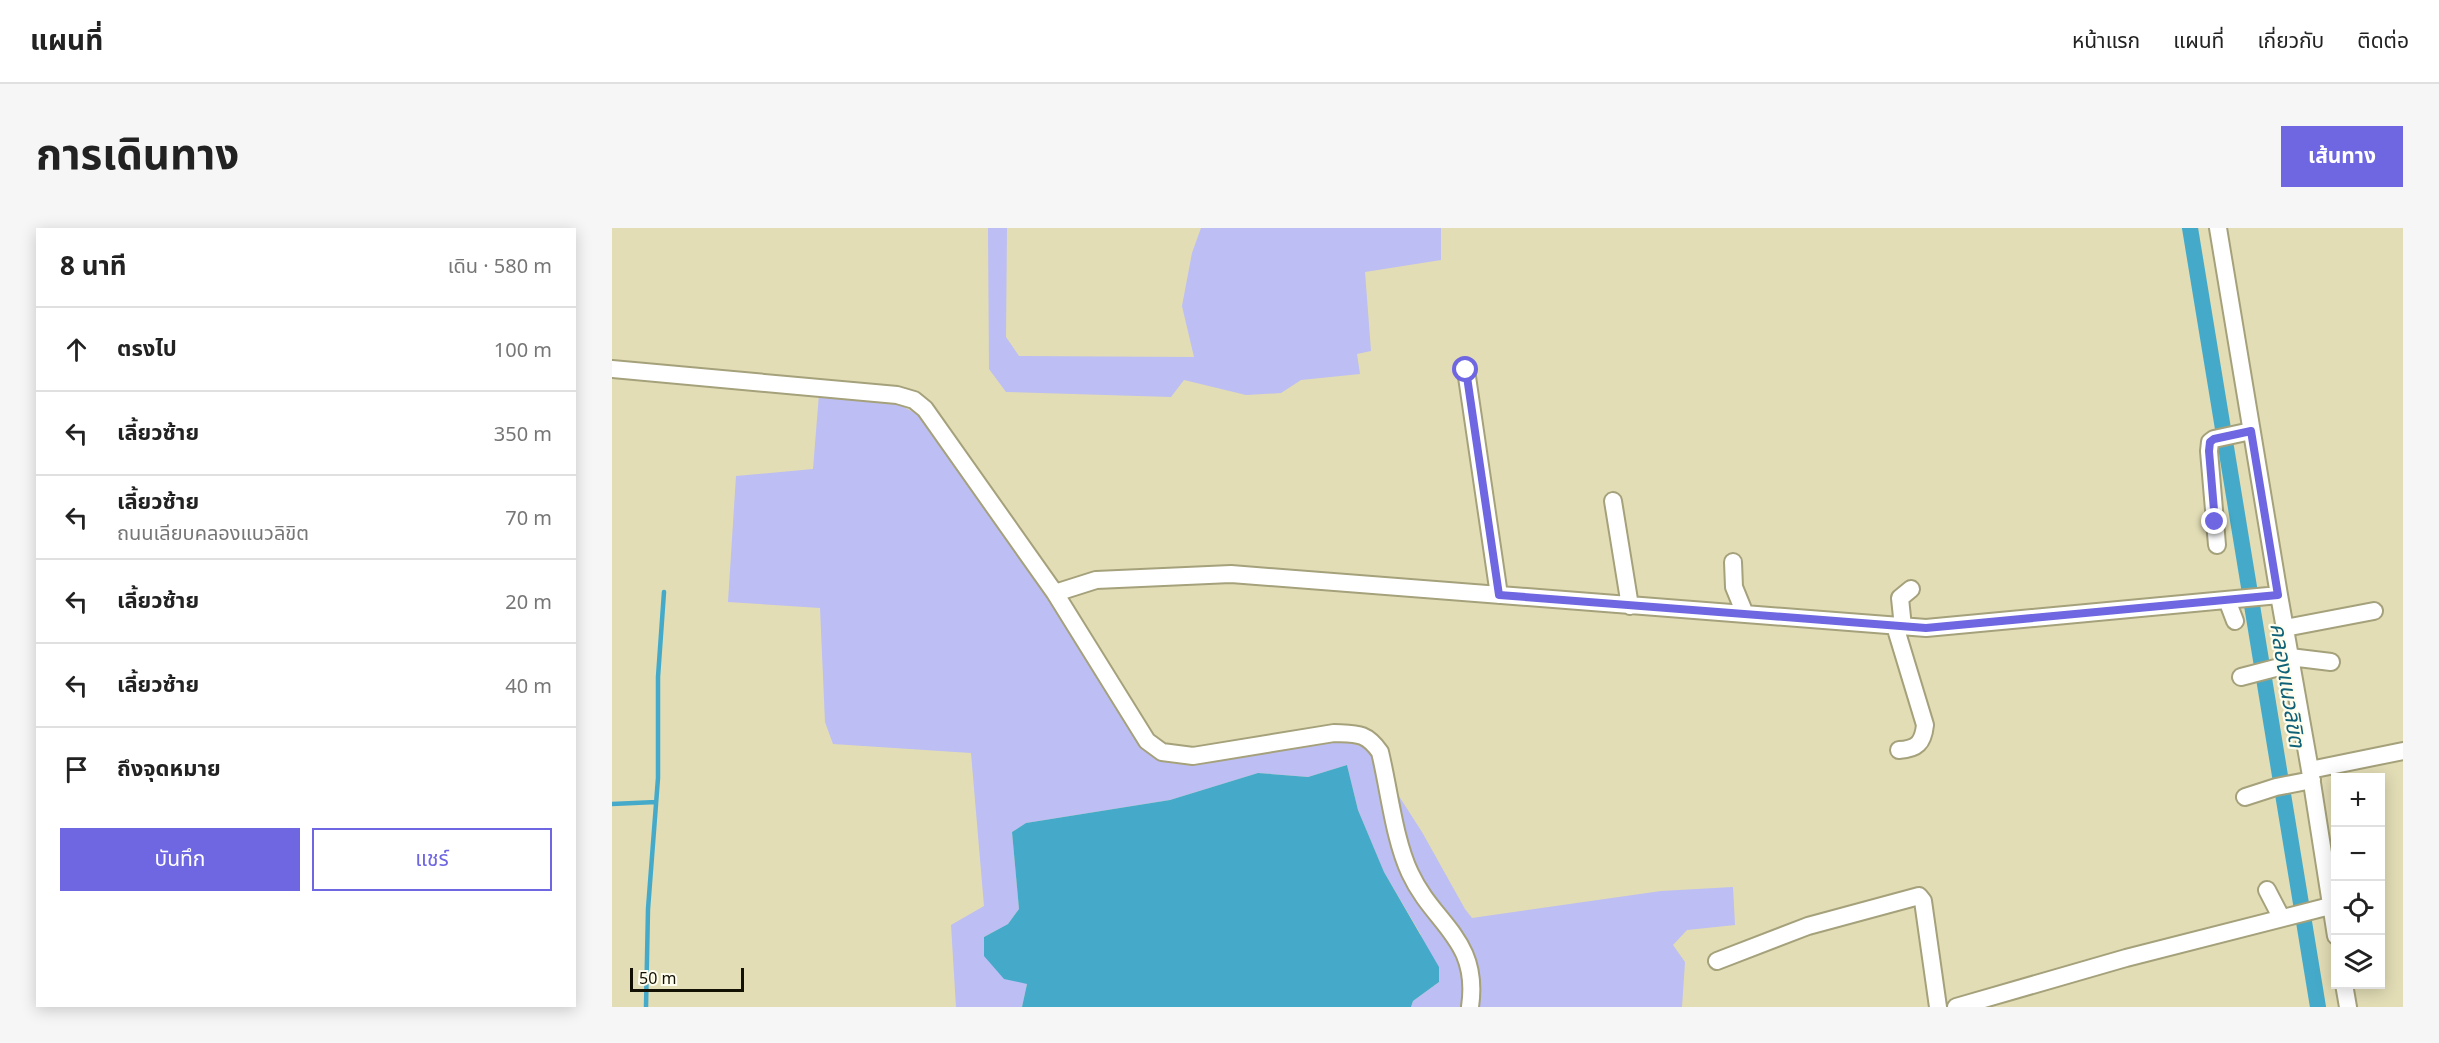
<!DOCTYPE html>
<html lang="th">
<meta charset="utf-8">
<style>
body{margin:0;font-family:"Noto Sans","Noto Sans Thai",sans-serif;background:#f6f6f6;color:#222}
.controls{position:absolute;right:18px;bottom:18px;display:grid;overflow:hidden;border-radius:0px;box-shadow:0 3px 15px #0003}
.controls button{width:54px;height:54px;display:grid;place-items:center;padding:0;border:0;border-bottom:2px solid #e0e0e0;background:#fff;color:#222;font:30px sans-serif}
.scale{position:absolute;left:18px;bottom:15px;width:114px;box-sizing:border-box;padding-left:6px;border:3px solid #131104;border-top:0;font-size:16px;line-height:21px;white-space:nowrap;color:#131104;-webkit-text-stroke:4px #fffded;paint-order:stroke}
.stop{position:absolute;width:18px;height:18px;margin:-14px;border:4px solid #6f66e1;border-radius:50%;background:#fff}
.stop.end{background:#6f66e1;border-color:#fff;box-shadow:0 2px 6px #0008}
.list{margin:0;padding:0;list-style:none}
h2{display:flex;justify-content:space-between;align-items:center;height:78px;margin:0;padding:0 24px;font-size:26px}
h2 small{font-size:20px;font-weight:400;color:#767676}
.list li{display:grid;grid-template-columns:39px 1fr auto;gap:18px;align-items:center;box-sizing:border-box;height:84px;padding:0 24px;border-top:2px solid #e0e0e0}
.list b{display:block;font-size:22px;white-space:nowrap}
.list p{margin:0;font-size:20px;white-space:nowrap;color:#767676}
.list em{font-size:20px;font-style:normal;color:#767676}
.actions{display:flex;gap:12px;padding:18px 24px}
.actions a{flex:1;padding:14px 0;border:2px solid #6f66e1;border-radius:0px;text-align:center;font-size:21px;color:#6f66e1}
.actions .main{background:#6f66e1;color:#fff}
.icon{flex:none;width:33px;height:33px;fill:none;stroke:currentColor;stroke-width:2;stroke-linecap:round;stroke-linejoin:round}
.map{position:relative;flex:none;width:1791px;height:779px;overflow:hidden;border-radius:0px}
header{display:flex;align-items:center;gap:36px;box-sizing:border-box;height:84px;padding:0 30px;background:#fff;border-bottom:2px solid #e0e0e0}
header strong{font-size:28px}
nav{display:flex;gap:33px;margin-inline-start:auto;font-size:21px}
.intro{display:flex;align-items:center;justify-content:space-between;box-sizing:border-box;height:144px;padding:0 36px}
h1{margin:0;font-size:42px}
.button{padding:15px 27px;border-radius:0px;background:#6f66e1;color:#fff;font-size:21px;font-weight:700}
main{display:flex;gap:36px;padding:0 36px}
aside{flex:1;background:#fff;border-radius:0px;box-shadow:0 3px 15px #0003}
.map>svg:first-child{display:block}
.green{fill:#bcbef4}
.water{fill:#45aaca}
.lines{fill:none;stroke-linecap:round;stroke-linejoin:round}
.stream{stroke:#45aaca;stroke-width:4.5}
.canal{stroke:#45aaca;stroke-width:16}
.minor-casing{stroke:#a5a17b;stroke-width:20}
.minor{stroke:#fff;stroke-width:16}
.route{stroke:#6f66e1;stroke-width:8}
.labels{text-anchor:middle;stroke-width:4.5;stroke-linejoin:round;paint-order:stroke}
.water-label{font-size:22px;font-style:italic;fill:#0f6177;stroke:#fffded}
</style>
<header>
<strong>แผนที่</strong>
<nav><a>หน้าแรก</a><a>แผนที่</a><a>เกี่ยวกับ</a><a>ติดต่อ</a></nav>
</header>
<div class="intro"><h1>การเดินทาง</h1><a class="button">เส้นทาง</a></div>
<main>
<aside>
<h2>8 นาที<small>เดิน · 580 m</small></h2>
<ul class="list">
<li><svg class="icon" aria-label="ahead" viewBox="0 0 24 24"><path d="M12 20V5M6 11l6-6 6 6"/></svg><div><b>ตรงไป</b></div><em>100 m</em></li>
<li><svg class="icon" aria-label="left" viewBox="0 0 24 24"><path d="M17 20v-9H6M10 6l-5 5 5 5"/></svg><div><b>เลี้ยวซ้าย</b></div><em>350 m</em></li>
<li><svg class="icon" aria-label="left" viewBox="0 0 24 24"><path d="M17 20v-9H6M10 6l-5 5 5 5"/></svg><div><b>เลี้ยวซ้าย</b><p>ถนนเลียบคลองแนวลิขิต</p></div><em>70 m</em></li>
<li><svg class="icon" aria-label="left" viewBox="0 0 24 24"><path d="M17 20v-9H6M10 6l-5 5 5 5"/></svg><div><b>เลี้ยวซ้าย</b></div><em>20 m</em></li>
<li><svg class="icon" aria-label="left" viewBox="0 0 24 24"><path d="M17 20v-9H6M10 6l-5 5 5 5"/></svg><div><b>เลี้ยวซ้าย</b></div><em>40 m</em></li>
<li><svg class="icon" aria-label="arrive" viewBox="0 0 24 24"><path d="M6 21V4h12l-3 4 3 4H6"/></svg><div><b>ถึงจุดหมาย</b></div></li>
</ul>
<div class="actions"><a class="main">บันทึก</a><a>แชร์</a></div>
</aside>
<div class="map">
<svg width="1791" height="779" viewBox="0 0 1791 779">
<rect width="100%" height="100%" fill="#e2ddb5"/>
<path class="green" d="M376,0H395L394,109L407,128L582,129L570,78L580,25L589,0H829V32L753,44L759,123L745,126L748,146L689,152L669,165L634,167L572,152L559,169L394,164L377,141Z
M207,166L284,175L305,186L323,207L438,373L562,536L720,510L756,520L810,604L853,681L860,690L1049,663L1121,659L1123,697L1075,702L1061,717L1073,734L1070,779H799L801,773L827,754L808,705L772,644L746,582L735,537L696,549L646,545L558,572L414,595L400,604L407,681L396,696L372,709L415,756L410,779H344L339,697L372,678L359,525L221,516L213,494L208,380L116,374L124,248L201,241Z"/>
<path class="water" d="M735,537L746,582L772,644L827,739V754L801,773L799,779H410L415,756L392,751L372,728V709L396,696L407,681L400,604L414,595L558,572L646,545L696,549Z"/>
<g class="lines">
<path class="stream" d="M0,576L44,574
M34,779L36,681L46,550V449L52,364"/>
<path class="canal" d="M1578,0L1706,779"/>
<g class="minor-casing">
<path id="minor" d="M1606,0L1667,367L1698,542L1724,708
M0,141L285,167L302,172L313,181L443,365L535,513L550,524L581,528L722,505C745,506 754,504 768,524C777,561 782,611 798,645C822,697 868,711 858,779
M854,142L887,367
M1001,273L1018,378
M1605,317L1597,223L1598,214L1602,211L1639,203
M1121,334L1122,359L1133,386
M443,365L484,352L619,346L1314,400L1667,367
M1615,372L1623,393
M1283,398L1313,497C1311,515 1305,521 1287,522
M1291,399L1288,370L1299,361
M1673,400L1762,383
M1678,429L1719,434
M1629,449L1679,436
M1698,542L1791,523
M1633,569L1664,559L1700,552
M1655,662L1669,689
M1105,733L1196,698L1307,668L1311,673L1326,779
M1732,756L1736,779
M1344,779L1514,730L1718,678"/>
</g>
<use href="#minor" class="minor"/>
</g>
<g class="lines">
<path class="route" d="M854,142L887,367L1314,400L1666,367L1639,203L1602,211L1598,214L1597,223L1603,294"/>
</g>
<g class="labels">
<g class="water-label">
<text transform="translate(1676 457) rotate(81)" y="8">คลองแนวลิขิต</text>
</g>
</g>
</svg>
<div class="controls">
<button>+</button>
<button>−</button>
<button><svg class="icon" aria-label="locate" viewBox="0 0 24 24"><circle cx="12" cy="12" r="6"/><path d="M12 2v4M12 18v4M2 12h4M18 12h4"/></svg></button>
<button><svg class="icon" aria-label="layers" viewBox="0 0 24 24"><path d="M12 4l9 5-9 5-9-5zM3 14l9 5 9-5"/></svg></button>
</div>
<div class="scale">50 m</div>
<div class="stop" style="left:854px;top:142px"></div>
<div class="stop end" style="left:1603px;top:294px"></div>
</div>
</main>
